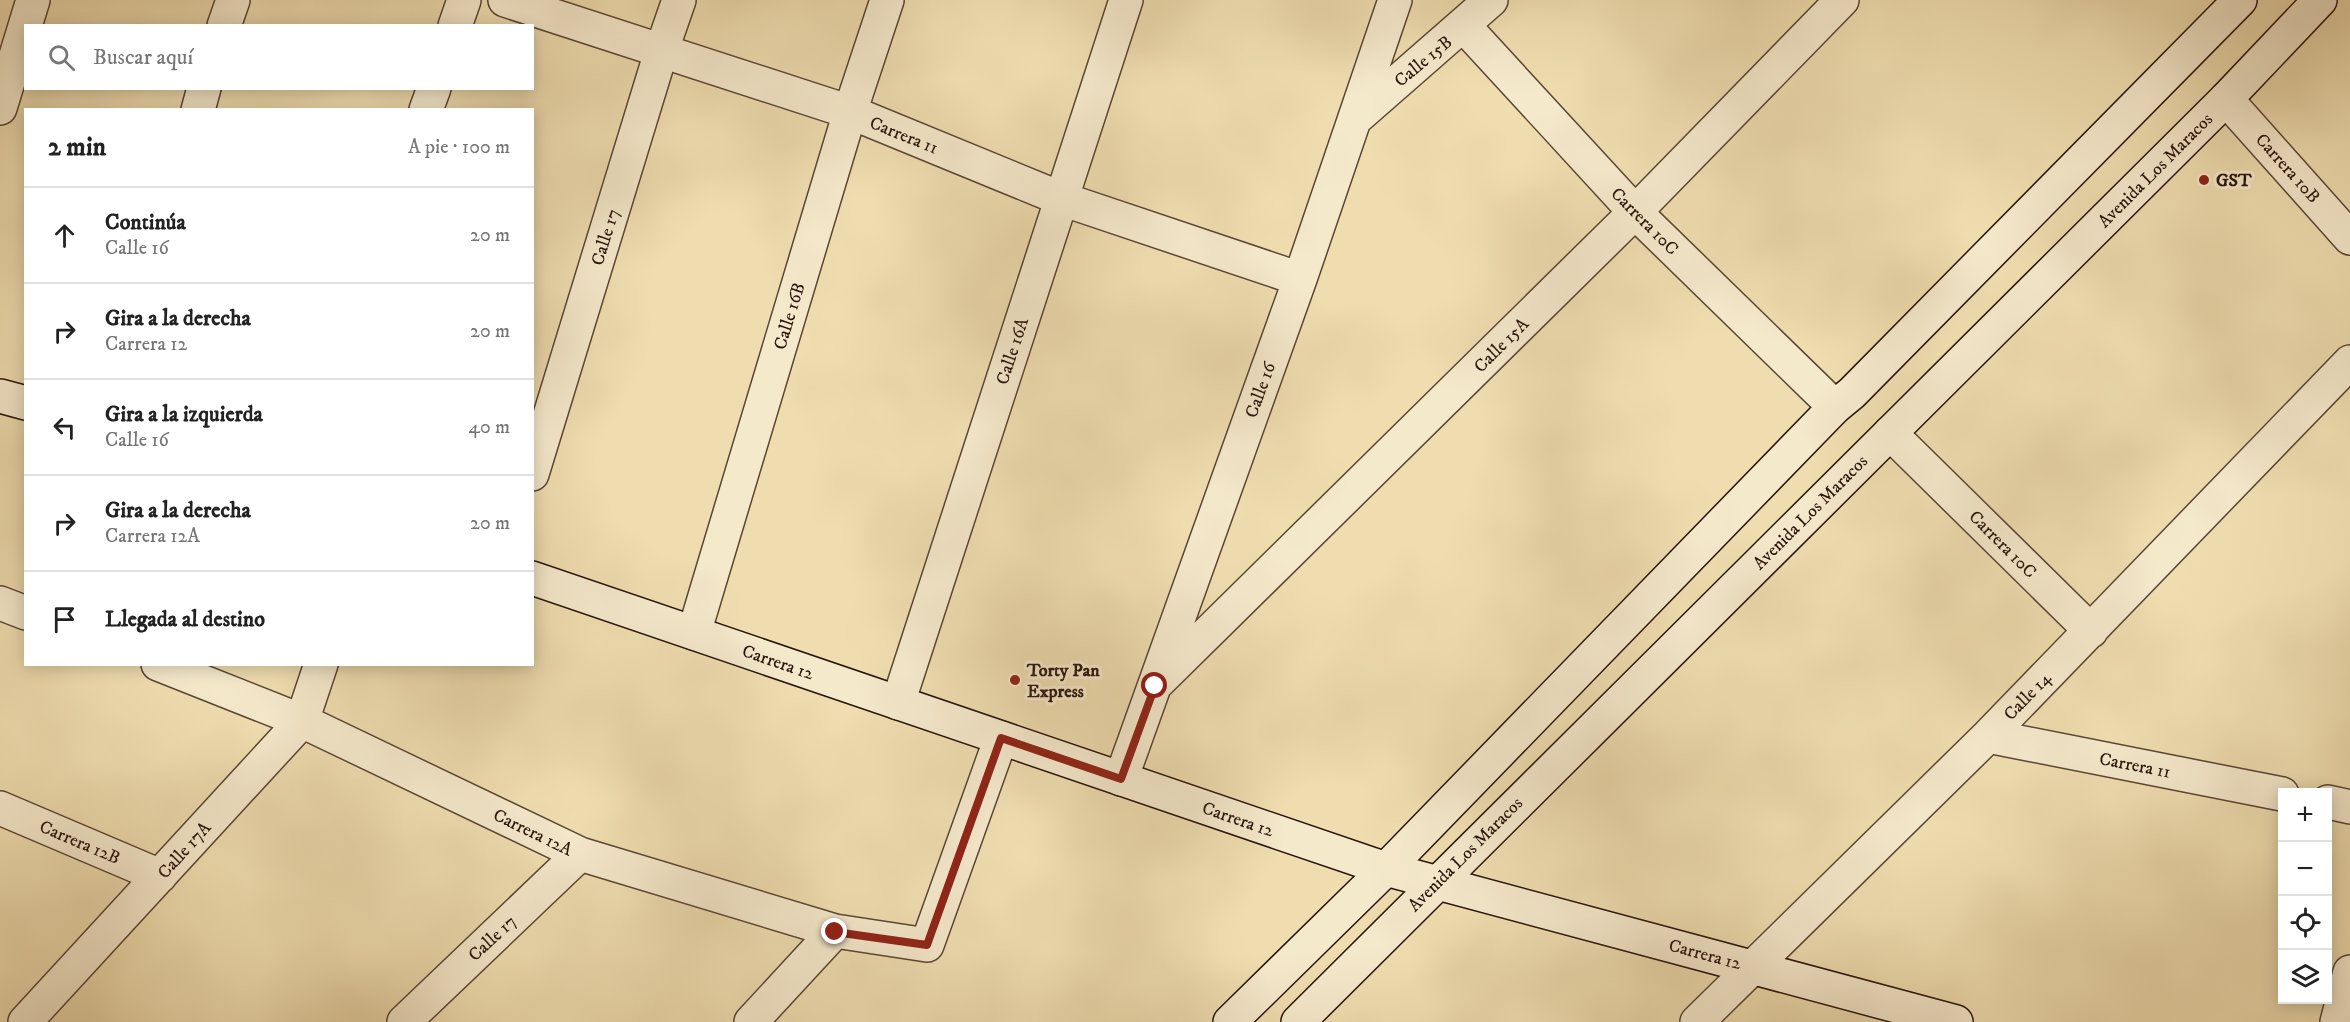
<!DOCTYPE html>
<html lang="es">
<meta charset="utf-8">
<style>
body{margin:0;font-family:"IM FELL DW Pica",serif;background:#f6f6f6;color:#222}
.controls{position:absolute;right:18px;bottom:18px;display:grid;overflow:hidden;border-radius:0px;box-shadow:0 3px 15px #0003}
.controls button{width:54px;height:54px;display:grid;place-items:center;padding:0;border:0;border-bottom:2px solid #e0e0e0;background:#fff;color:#222;font:30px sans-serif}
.stop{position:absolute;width:18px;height:18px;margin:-14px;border:4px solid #8f2418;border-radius:50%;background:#fff}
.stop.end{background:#8f2418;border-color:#fff;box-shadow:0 2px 6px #0008}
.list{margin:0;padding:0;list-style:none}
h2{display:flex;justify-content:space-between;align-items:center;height:78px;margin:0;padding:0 24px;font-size:26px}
h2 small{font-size:20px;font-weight:400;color:#767676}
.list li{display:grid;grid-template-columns:39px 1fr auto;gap:18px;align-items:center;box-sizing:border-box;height:96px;padding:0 24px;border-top:2px solid #e0e0e0}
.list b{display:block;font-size:22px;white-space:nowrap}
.list p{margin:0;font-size:20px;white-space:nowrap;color:#767676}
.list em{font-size:20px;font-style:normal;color:#767676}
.icon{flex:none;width:33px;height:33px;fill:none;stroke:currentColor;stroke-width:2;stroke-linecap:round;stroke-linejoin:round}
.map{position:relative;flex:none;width:2350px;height:1022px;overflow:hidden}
.search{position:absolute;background:#fff;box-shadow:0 3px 15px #0003;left:24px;top:24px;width:510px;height:66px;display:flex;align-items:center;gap:15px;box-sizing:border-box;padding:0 21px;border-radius:0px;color:#767676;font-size:22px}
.panel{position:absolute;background:#fff;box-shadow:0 3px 15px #0003;left:24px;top:108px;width:510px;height:558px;border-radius:0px}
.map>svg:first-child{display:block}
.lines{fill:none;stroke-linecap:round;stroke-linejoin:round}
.street-casing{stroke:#5a4634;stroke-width:36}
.secondary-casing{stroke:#28140b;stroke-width:36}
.street{stroke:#f5e9cc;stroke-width:33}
.secondary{stroke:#f5e9cc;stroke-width:33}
.route{stroke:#8f2418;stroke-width:8}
.poi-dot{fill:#8f2418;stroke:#f5e9cc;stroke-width:2}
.labels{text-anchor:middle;stroke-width:6;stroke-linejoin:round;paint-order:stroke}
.street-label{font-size:18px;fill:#28140b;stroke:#f5e9cc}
.poi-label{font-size:18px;font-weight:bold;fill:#28140b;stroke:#f5e9cc;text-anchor:start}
</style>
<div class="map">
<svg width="2350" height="1022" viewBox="0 0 2350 1022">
<rect width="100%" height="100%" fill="#efddb0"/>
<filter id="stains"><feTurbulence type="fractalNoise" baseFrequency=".00333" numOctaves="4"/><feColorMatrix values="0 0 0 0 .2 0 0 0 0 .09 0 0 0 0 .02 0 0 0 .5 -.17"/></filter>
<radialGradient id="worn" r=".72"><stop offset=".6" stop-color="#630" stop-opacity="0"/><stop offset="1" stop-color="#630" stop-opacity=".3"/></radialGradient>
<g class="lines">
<g class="street-casing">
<path id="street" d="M505,0L850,112L1062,199L1300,279
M224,26L233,0
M455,26L464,0
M1464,26L1635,212L1835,407
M2226,99L2350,238
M0,108L33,0
M198,110L204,88
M426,110L434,88
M1355,119L1491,0
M1890,433L2091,631
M532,474L661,52L679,0
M0,603L26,613
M694,633L850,112L887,0
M158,664L302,721L580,854L835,931L927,945L1001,738
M1155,685L1635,212L1842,0
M898,703L1126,0
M1988,736L2282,794
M1121,779L1300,279L1395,0
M2328,802L2350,807
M0,808L160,876
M25,1022L302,721L321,664
M404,1022L580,854
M751,1022L835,931
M1697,1022L1988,736L2350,362
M2337,1022L2350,972"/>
</g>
<g class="secondary-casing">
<path id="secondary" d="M0,396L26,403
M532,578L1386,869L1956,1022
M1230,1022L1386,869L1835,407L1852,393L2240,0
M1298,1022L2226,99L2320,0"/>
</g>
<use href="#street" class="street"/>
<use href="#secondary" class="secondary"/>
</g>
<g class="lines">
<path class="route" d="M835,932L927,945L1001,738L1121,779L1155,686"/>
</g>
<g class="poi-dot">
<circle cx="2204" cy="180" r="6"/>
<circle cx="1015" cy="680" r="6"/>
</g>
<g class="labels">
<g class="street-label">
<text transform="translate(1423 61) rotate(-40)" y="6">Calle 15B</text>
<text transform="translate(904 135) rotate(22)" y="6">Carrera 11</text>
<text transform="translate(2288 168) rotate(48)" y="6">Carrera 10B</text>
<text transform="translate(2155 170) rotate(-45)" y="6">Avenida Los Maracos</text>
<text transform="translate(1645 221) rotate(45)" y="6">Carrera 10C</text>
<text transform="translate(605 237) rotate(-73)" y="6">Calle 17</text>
<text transform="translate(789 316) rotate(-73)" y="6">Calle 16B</text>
<text transform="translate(1501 345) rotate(-45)" y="6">Calle 15A</text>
<text transform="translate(1012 351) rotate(-72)" y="6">Calle 16A</text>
<text transform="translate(1260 390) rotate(-70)" y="6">Calle 16</text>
<text transform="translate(1810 512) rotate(-45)" y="6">Avenida Los Maracos</text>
<text transform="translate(2003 544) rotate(45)" y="6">Carrera 10C</text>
<text transform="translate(778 662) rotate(19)" y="6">Carrera 12</text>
<text transform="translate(2027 696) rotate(-46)" y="6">Calle 14</text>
<text transform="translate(2135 765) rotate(11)" y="6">Carrera 11</text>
<text transform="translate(1238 819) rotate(19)" y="6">Carrera 12</text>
<text transform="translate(533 832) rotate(26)" y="6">Carrera 12A</text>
<text transform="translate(80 842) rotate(23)" y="6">Carrera 12B</text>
<text transform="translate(184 850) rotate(-48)" y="6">Calle 17A</text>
<text transform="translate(1465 854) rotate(-45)" y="6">Avenida Los Maracos</text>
<text transform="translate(492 938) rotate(-43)" y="6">Calle 17</text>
<text transform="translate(1705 954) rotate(15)" y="6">Carrera 12</text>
</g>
<g class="poi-label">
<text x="2216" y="186">GST</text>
<text x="1027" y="676">Torty Pan<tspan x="1027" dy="21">Express</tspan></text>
</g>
</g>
<rect width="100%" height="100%" filter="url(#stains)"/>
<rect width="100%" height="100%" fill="url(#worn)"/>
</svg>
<div class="controls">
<button>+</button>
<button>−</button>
<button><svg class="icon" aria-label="locate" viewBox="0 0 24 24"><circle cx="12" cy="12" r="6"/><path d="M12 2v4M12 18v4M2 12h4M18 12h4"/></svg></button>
<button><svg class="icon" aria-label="layers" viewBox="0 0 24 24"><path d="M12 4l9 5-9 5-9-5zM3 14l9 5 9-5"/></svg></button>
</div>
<div class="stop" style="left:1155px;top:686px"></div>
<div class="stop end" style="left:835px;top:932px"></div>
<div class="search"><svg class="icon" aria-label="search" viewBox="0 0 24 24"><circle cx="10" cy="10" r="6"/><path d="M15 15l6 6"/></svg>Buscar aquí</div>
<section class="panel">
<h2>2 min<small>A pie · 100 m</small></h2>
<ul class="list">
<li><svg class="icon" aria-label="ahead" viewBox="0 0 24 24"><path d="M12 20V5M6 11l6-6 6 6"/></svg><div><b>Continúa</b><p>Calle 16</p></div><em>20 m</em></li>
<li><svg class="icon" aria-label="right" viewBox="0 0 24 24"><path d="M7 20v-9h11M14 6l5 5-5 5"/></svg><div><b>Gira a la derecha</b><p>Carrera 12</p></div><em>20 m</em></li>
<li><svg class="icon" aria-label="left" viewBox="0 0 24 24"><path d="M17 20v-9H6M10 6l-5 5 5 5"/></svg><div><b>Gira a la izquierda</b><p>Calle 16</p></div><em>40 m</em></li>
<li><svg class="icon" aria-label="right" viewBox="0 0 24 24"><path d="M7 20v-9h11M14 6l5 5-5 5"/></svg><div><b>Gira a la derecha</b><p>Carrera 12A</p></div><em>20 m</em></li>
<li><svg class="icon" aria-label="arrive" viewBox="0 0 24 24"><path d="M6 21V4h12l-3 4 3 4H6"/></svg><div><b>Llegada al destino</b></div></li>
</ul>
</section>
</div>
